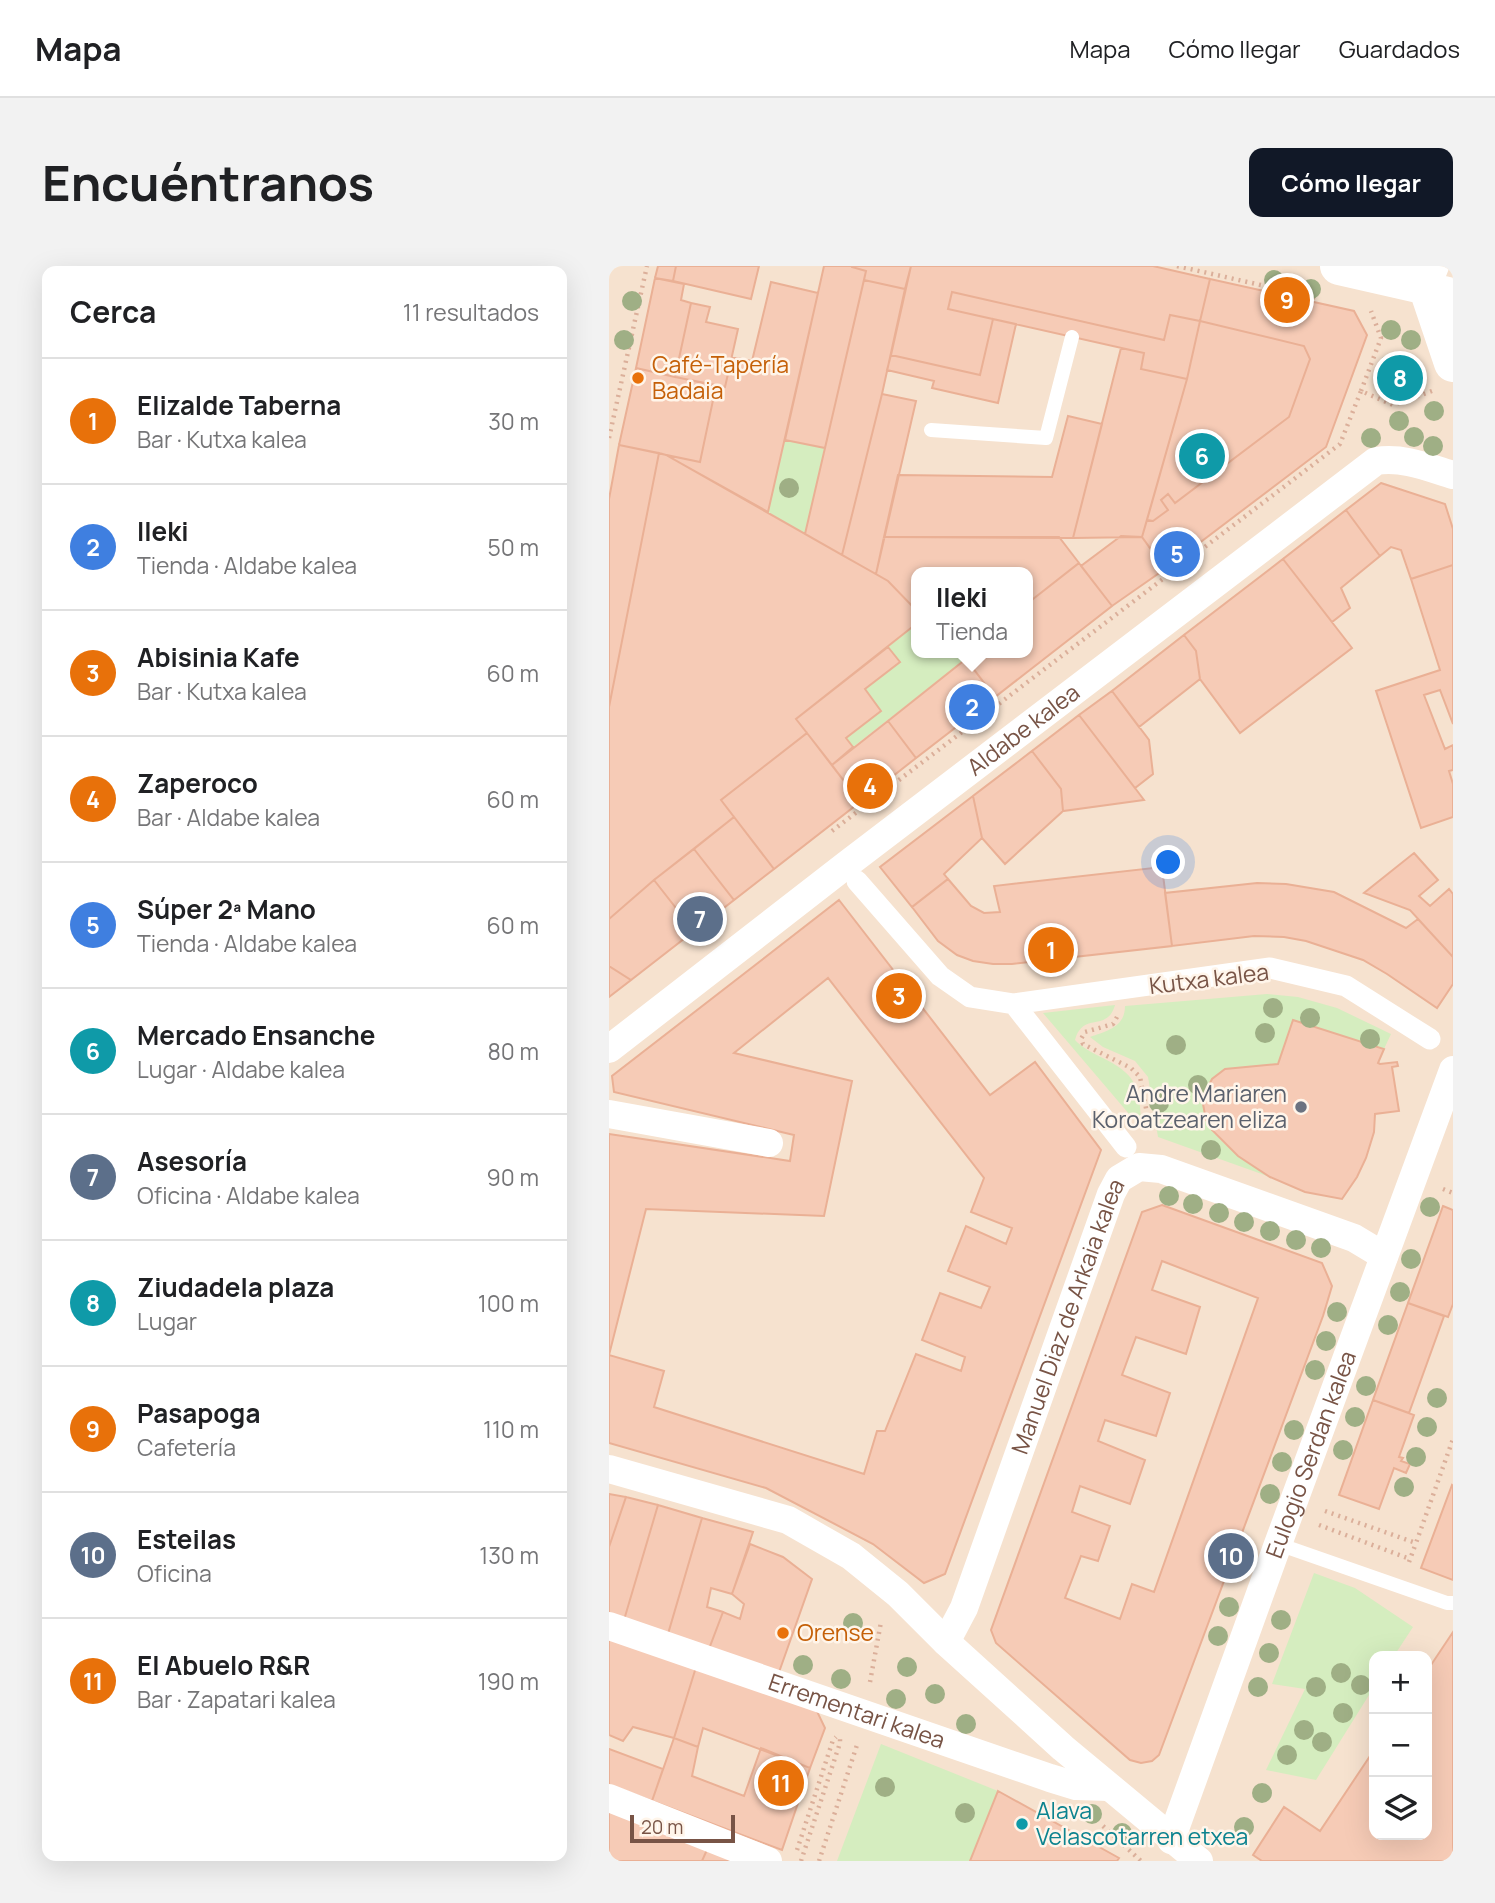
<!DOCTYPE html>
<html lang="es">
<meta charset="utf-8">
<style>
body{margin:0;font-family:Manrope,sans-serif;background:#f2f2f2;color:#202124}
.controls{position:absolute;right:21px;bottom:21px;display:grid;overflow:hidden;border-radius:14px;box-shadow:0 7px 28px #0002}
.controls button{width:63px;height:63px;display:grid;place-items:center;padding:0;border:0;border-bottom:2px solid #e0e0e0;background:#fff;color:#202124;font:35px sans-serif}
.scale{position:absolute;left:21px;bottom:18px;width:105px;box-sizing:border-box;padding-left:7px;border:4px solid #785446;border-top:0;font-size:19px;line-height:24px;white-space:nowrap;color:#785446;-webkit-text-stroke:5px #fff5ea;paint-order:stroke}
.you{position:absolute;left:560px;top:597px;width:24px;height:24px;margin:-18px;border:5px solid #fff;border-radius:50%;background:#1a73e8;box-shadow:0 0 0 10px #1a73e833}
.badge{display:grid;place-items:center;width:46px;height:46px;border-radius:50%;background:#111827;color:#fff;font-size:23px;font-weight:700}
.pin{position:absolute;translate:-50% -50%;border:4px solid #fff;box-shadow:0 2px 7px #0006}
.popup{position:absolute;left:302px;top:301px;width:122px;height:91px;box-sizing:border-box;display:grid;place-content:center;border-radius:14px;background:#fff;filter:drop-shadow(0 2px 5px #0005);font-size:23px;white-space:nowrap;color:#757577}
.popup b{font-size:26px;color:#202124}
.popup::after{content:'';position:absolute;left:50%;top:100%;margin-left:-14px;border:14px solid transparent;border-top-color:#fff}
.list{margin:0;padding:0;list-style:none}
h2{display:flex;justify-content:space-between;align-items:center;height:91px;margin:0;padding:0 28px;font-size:30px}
h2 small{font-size:23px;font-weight:400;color:#757577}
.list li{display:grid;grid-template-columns:46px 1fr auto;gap:21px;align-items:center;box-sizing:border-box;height:126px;padding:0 28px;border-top:2px solid #e0e0e0}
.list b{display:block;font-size:26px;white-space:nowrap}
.list p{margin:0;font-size:23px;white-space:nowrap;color:#757577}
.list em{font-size:23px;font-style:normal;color:#757577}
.icon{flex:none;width:38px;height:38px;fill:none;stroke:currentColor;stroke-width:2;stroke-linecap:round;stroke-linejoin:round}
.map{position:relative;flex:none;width:844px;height:1595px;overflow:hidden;border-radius:14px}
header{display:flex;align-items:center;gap:42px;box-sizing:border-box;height:98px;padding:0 35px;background:#fff;border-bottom:2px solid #e0e0e0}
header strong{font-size:33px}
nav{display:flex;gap:38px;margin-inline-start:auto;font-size:24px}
.intro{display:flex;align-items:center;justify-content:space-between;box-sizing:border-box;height:168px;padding:0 42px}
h1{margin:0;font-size:49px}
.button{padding:18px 32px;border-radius:14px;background:#111827;color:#fff;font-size:24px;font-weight:700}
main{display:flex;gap:42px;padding:0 42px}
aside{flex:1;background:#fff;border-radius:14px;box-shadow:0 7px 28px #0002}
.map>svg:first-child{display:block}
.residential{fill:#f6e2cf;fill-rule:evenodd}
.green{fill:#d5edbf}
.building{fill:#f6cbb6;stroke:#eab095;stroke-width:2;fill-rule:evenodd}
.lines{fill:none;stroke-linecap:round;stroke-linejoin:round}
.path{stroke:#dbaf9a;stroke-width:4.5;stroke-dasharray:2 5;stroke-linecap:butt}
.service{stroke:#fff;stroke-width:14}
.pedestrian{stroke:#fff;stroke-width:21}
.minor{stroke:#fff;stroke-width:28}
.secondary{stroke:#fff;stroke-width:38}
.tree{fill:#9faf85}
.food-dot{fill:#e8710a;stroke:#fff5ea;stroke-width:2.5}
.worship-dot{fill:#6b7280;stroke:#fff5ea;stroke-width:2.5}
.culture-dot{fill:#0f9aa8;stroke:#fff5ea;stroke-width:2.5}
.labels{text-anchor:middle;stroke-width:5;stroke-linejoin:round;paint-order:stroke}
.food-label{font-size:23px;fill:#c56008;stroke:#fff5ea;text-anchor:start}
.street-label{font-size:23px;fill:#785446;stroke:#fff5ea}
.worship-label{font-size:23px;fill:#5b616d;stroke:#fff5ea;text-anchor:end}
.culture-label{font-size:23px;fill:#0d838f;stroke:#fff5ea;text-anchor:start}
</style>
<header>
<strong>Mapa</strong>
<nav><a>Mapa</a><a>Cómo llegar</a><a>Guardados</a></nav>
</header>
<div class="intro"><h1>Encuéntranos</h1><a class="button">Cómo llegar</a></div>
<main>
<aside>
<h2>Cerca<small>11 resultados</small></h2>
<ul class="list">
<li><span class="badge" style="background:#e8710a">1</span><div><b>Elizalde Taberna</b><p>Bar · Kutxa kalea</p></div><em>30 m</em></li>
<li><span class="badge" style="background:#3f7fe0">2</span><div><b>Ileki</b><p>Tienda · Aldabe kalea</p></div><em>50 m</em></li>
<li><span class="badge" style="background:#e8710a">3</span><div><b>Abisinia Kafe</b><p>Bar · Kutxa kalea</p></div><em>60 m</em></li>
<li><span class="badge" style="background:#e8710a">4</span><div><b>Zaperoco</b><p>Bar · Aldabe kalea</p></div><em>60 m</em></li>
<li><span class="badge" style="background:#3f7fe0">5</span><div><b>Súper 2ª Mano</b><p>Tienda · Aldabe kalea</p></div><em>60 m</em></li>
<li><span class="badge" style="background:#0f9aa8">6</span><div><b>Mercado Ensanche</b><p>Lugar · Aldabe kalea</p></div><em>80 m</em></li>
<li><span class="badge" style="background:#5c6f8a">7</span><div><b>Asesoría</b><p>Oficina · Aldabe kalea</p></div><em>90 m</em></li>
<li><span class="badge" style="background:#0f9aa8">8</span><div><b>Ziudadela plaza</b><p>Lugar</p></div><em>100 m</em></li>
<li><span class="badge" style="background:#e8710a">9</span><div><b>Pasapoga</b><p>Cafetería</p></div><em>110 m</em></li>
<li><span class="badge" style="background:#5c6f8a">10</span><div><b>Esteilas</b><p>Oficina</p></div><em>130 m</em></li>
<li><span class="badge" style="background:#e8710a">11</span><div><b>El Abuelo R&amp;R</b><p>Bar · Zapatari kalea</p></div><em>190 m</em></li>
</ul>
</aside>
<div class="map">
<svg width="844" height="1595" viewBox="0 0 844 1595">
<rect width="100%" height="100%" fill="#fef1e1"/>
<path class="residential" d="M0,0H844V1595H0ZM307,306H419V387H307ZM765,1390H818V1569H765Z"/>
<path class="green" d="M176,174L216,182L196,268L159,246Z
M307,358V387H352L357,393L244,481L237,472L272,445L256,423L290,397L279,381Z
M658,728L689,731L728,742L782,768L775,783L684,754L669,798L616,803L603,813C602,825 597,840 597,852C598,870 646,901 661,911L549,871L539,811L526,795L494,781L481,771C498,765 516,761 516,740Z
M506,739C498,767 474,745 466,774C480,789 501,792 516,806C531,818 532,844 532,862L434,747Z
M705,1307L746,1322L804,1361L785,1390H765V1421L707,1514L657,1504L696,1423L663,1418Z
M272,1478L389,1525L361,1595H228Z"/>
<path class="building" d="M49,0H67L64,15L46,12Z
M67,0H150L142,33L64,15Z
M215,0H243V1L257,5L216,182L176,174Z
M243,0H302L296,23L255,14L257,5L243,1Z
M302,0H544L601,13L591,55L561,49L555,74L343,26L339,43L384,53L371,109L282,89Z
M46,12L75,18L72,34L82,37L66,111L27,102Z
M601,13L745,45L758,69L717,181L556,303L533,271L538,254L544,255L559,244L552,234L559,228L566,237L680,151L701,93L695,80L591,55Z
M255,14L296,23L273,128L233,289L196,268Z
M162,16L209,27L159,246L57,189L91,196L107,120L116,121L123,91L143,95Z
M343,26L555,74L561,49L591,55L578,113L532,103L535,87L339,43Z
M82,37L101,41L97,56L129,63L116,121L66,111Z
M384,53L407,58L389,137L323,122L325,115L278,104L282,89L371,109Z
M591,55L695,80L701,93L680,151L566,237L559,228L552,234L559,244L544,255L538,254L578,113Z
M512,82L535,87L532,103L578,113L533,271L464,272Z
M27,102L107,120L91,196L10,179Z
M273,128L307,135L267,308L233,289Z
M459,150L493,158L464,272L275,271L289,209L443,211Z
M10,179L50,187L0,441V233Z
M50,187L57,189L279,315L307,344V358L187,453L198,467L112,534L125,551L45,614L0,653V441Z
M772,217L836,238L844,263V299L802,313L792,284L782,281L771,290L737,244Z
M737,244L771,290L732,322L741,342L723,356L674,293Z
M512,270L533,271L556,303L503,340L472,300Z
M275,271H450L470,297L419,337V306H307V344L279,315L267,308Z
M674,293L743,382L631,467L591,413L587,385L575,369Z
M470,297L503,340L386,431L353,388L419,387V337Z
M844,299V458L831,424L815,429L836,483L844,479V504L840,505L844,518V551L812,562L767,425L831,404L802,313Z
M575,369L587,385L591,413L530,461L503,425Z
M279,381L291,396L256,423L272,445L237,472L244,481L223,499L187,453Z
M357,393L386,431L307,492L279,455Z
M503,425L540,474L544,508L526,522L470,449Z
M470,449L526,522L535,534L454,545L452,523L423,485Z
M279,455L307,492L251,536L223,499Z
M198,467L251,536L165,603L112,534Z
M423,485L452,523L454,545L396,598L373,572L364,530Z
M364,530L373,572L335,608L339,613L303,641L271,601Z
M125,551L165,603L125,634L85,583Z
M85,583L125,634L85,665L45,614Z
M805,587L829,614L810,630L821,640L840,623L844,628V691L801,644L755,627Z
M553,601L563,680L403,698H384L364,695L348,689L329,675L303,641L339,613L362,640L375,647L391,646L385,620Z
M45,614L85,665L22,714L0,700V653Z
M648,617L677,618L725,626L797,662L809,653L844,691V718L828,742L778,708L754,694L697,675L675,671L645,670L563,680L556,627Z
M230,634L381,829L426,796L492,884L336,1308L315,1317L264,1278L157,1222L0,1177V1089L55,1105L45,1141L255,1208L268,1165H276L307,1088L352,1105L356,1091L313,1074L331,1027L372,1042L381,1021L339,1005L357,960L397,978L403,962L362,946L375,912L219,712L125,787L243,815L215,950L37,943L0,1089V868L181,895L185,869L5,826L3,810Z
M0,700L22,714L0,731Z
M684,754L775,783L769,797L771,798L788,796L789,800L783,801L790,845L766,848L765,866L757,892L748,911L733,933L696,926L661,911L629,890L603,864L597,854L594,838L596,827L603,813L616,803L669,798Z
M553,939L713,997L723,1020L714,1050L550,1489L543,1495L532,1497L521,1494L387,1377L382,1364L533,946ZM553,995L649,1032L545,1326L523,1318L511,1353L456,1332L472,1290L489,1295L501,1260L463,1246L471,1220L521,1238L536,1194L489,1175L496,1154L547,1170L561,1127L513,1109L527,1071L577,1088L591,1041L543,1024Z
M834,940L844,944V1038L839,1051L799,1037Z
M799,1037L835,1050L800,1147L764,1134Z
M764,1134L805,1149L790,1191L794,1192L792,1195L801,1198L797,1207L785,1202L770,1243L730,1229Z
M843,1219L844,1220V1314L812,1302Z
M0,1228L17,1231L0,1281Z
M17,1231L49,1239L15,1354L0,1348V1281Z
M49,1239L93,1252L59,1368L15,1354Z
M93,1252L144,1266L123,1328L102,1322L98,1341L114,1346L100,1383L59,1368Z
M141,1278L174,1291L203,1313L169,1409L100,1383L114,1346L131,1353L135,1338L123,1328Z
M844,1366V1595H653L644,1589L675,1541L711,1565L765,1484V1569H818V1405Z
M0,1370L88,1398L65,1472L24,1461L14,1475L0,1469Z
M88,1398L205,1439L216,1462L201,1502L94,1462L89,1481L65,1472Z
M65,1472L89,1481L83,1510L135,1530L152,1482L201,1502L173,1584L43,1535Z
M0,1483L54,1503L43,1535L0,1519Z
M389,1525L510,1592L508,1595H361Z
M0,1540L101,1577L93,1595H0Z
M101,1577L145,1595H93Z"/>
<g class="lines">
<path class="path" d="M568,0L709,32
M752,125L772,72L762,45
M0,172L38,0
M223,565L731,178L752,125L784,139L823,125
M508,751L504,758L476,766L472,773L474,778L522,802L531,811L541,863
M834,923L844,927
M716,1245L807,1277L844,1173
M710,1259L801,1293
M800,1296L807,1277
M261,1416L272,1356
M494,1560L532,1595
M188,1584L224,1474L227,1471
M192,1595L231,1477V1472
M210,1595L248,1479"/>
<path class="service" d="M322,164L437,172L463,71
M669,1278L838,1337H844"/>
<path class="pedestrian" d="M248,615L331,710L361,731L405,738L661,702L737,720L821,773
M405,738L517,881"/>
<g class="minor">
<path d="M826,0L818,20L844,26"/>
<path id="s1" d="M0,783L237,599L767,195C795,191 818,201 844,209"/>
<path d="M0,848L160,877"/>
<path d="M0,1203L179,1254L242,1290L289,1328L337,1376L454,1482L590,1595"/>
<path id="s2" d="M0,1360L441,1512L467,1520L500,1521"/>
<path id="s3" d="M337,1376L355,1342L502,928L510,913L530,901L552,903L745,972L775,990"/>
<path d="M0,1532L159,1595"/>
<path id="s4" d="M562,1574L669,1278L844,804"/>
</g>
<path class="secondary" d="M730,0L818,20L844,97"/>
</g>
<g class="tree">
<circle cx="665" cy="14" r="10"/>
<circle cx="702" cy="23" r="10"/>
<circle cx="23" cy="35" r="10"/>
<circle cx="782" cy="64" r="10"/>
<circle cx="15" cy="74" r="10"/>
<circle cx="802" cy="74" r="10"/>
<circle cx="780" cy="99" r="10"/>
<circle cx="825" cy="145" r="10"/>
<circle cx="790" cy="155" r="10"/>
<circle cx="805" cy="171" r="10"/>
<circle cx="762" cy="172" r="10"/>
<circle cx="824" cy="180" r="10"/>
<circle cx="180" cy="222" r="10"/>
<circle cx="664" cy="742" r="10"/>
<circle cx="701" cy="752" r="10"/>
<circle cx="656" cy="767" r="10"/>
<circle cx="761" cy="773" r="10"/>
<circle cx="567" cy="779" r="10"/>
<circle cx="589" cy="819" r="10"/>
<circle cx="550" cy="837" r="10"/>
<circle cx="602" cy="884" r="10"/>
<circle cx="560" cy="930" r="10"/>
<circle cx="584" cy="938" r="10"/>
<circle cx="821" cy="941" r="10"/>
<circle cx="610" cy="947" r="10"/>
<circle cx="635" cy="956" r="10"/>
<circle cx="661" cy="965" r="10"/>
<circle cx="687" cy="974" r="10"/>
<circle cx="712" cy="982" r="10"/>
<circle cx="802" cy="993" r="10"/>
<circle cx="791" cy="1026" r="10"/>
<circle cx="728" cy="1046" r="10"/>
<circle cx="779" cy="1059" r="10"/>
<circle cx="717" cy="1075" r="10"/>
<circle cx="706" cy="1104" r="10"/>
<circle cx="757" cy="1120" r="10"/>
<circle cx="828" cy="1132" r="10"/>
<circle cx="746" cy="1151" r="10"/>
<circle cx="818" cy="1161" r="10"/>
<circle cx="685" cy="1164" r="10"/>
<circle cx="734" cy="1184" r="10"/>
<circle cx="807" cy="1191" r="10"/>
<circle cx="673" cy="1196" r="10"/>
<circle cx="795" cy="1221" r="10"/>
<circle cx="661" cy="1228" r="10"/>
<circle cx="637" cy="1295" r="10"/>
<circle cx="620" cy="1341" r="10"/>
<circle cx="672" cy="1354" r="10"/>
<circle cx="244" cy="1357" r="10"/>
<circle cx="609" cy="1370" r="10"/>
<circle cx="660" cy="1387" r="10"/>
<circle cx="194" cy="1399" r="10"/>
<circle cx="298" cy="1401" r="10"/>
<circle cx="732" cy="1407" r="10"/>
<circle cx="232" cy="1413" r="10"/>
<circle cx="752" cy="1419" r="10"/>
<circle cx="649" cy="1421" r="10"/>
<circle cx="707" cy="1421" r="10"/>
<circle cx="326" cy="1428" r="10"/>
<circle cx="287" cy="1433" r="10"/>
<circle cx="734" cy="1447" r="10"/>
<circle cx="357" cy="1458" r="10"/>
<circle cx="695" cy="1464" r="10"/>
<circle cx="713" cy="1476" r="10"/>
<circle cx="678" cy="1489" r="10"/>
<circle cx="276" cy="1521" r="10"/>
<circle cx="653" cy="1527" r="10"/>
<circle cx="356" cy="1547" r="10"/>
<circle cx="483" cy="1548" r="10"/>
<circle cx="635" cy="1561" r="10"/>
<circle cx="513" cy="1567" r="10"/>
</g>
<g class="food-dot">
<circle cx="29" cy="112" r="7"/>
<circle cx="174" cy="1367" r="7"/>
</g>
<circle class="worship-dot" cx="692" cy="841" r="7"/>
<circle class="culture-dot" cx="413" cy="1558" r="7"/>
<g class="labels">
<g class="food-label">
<text x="43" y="107">Café-Tapería<tspan x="43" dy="26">Badaia</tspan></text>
<text x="188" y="1375">Orense</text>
</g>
<g class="street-label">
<text dy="8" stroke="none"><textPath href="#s1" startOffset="523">Aldabe kalea</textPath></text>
<text transform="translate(600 713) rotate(-7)" y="8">Kutxa kalea</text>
<text dy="8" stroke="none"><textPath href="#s3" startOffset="348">Manuel Diaz de Arkaia kalea</textPath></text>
<text dy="8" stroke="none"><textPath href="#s4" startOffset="410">Eulogio Serdan kalea</textPath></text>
<text dy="8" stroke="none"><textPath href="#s2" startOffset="262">Errementari kalea</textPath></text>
</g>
<g class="worship-label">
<text x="678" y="836">Andre Mariaren<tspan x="678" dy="26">Koroatzearen eliza</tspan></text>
</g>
<g class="culture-label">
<text x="427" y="1553">Alava<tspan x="427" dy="26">Velascotarren etxea</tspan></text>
</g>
</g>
</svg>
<div class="controls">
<button>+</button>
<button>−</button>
<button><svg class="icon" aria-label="layers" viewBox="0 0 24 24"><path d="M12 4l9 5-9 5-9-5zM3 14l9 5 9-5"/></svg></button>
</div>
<div class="scale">20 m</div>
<div class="you"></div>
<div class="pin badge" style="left:442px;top:684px;background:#e8710a">1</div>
<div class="pin badge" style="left:363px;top:441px;background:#3f7fe0">2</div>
<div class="popup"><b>Ileki</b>Tienda</div>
<div class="pin badge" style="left:290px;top:730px;background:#e8710a">3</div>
<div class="pin badge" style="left:261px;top:520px;background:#e8710a">4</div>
<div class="pin badge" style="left:568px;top:288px;background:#3f7fe0">5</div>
<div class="pin badge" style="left:593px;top:190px;background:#0f9aa8">6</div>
<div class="pin badge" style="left:91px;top:653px;background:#5c6f8a">7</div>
<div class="pin badge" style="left:791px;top:112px;background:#0f9aa8">8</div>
<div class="pin badge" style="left:678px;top:34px;background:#e8710a">9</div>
<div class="pin badge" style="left:622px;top:1290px;background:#5c6f8a">10</div>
<div class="pin badge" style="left:172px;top:1517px;background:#e8710a">11</div>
</div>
</main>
